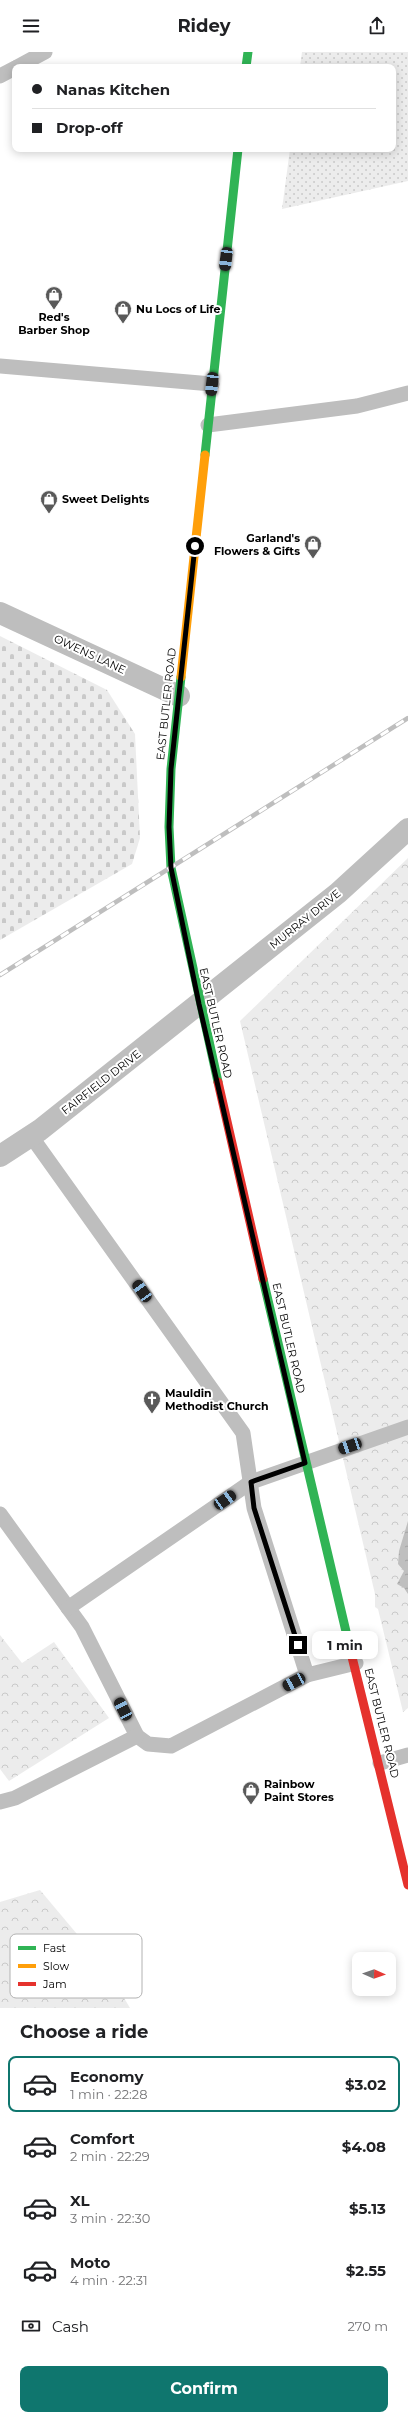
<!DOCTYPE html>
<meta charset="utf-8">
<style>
body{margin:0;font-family:Montserrat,sans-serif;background:#f2f2f2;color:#202124;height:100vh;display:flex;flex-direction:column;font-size:15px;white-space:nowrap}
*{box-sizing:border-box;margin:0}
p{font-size:13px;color:#757577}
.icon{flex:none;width:22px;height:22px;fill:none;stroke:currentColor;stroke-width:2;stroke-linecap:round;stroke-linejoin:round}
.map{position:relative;height:1956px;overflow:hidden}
.panel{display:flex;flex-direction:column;background:#fff;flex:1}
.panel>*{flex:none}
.hud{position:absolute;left:12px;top:12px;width:384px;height:88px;border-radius:8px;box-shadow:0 2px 10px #0003;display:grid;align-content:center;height:88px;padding:0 20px;background:#fff}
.needle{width:26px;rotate:92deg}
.fabs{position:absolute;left:352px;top:1900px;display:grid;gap:8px}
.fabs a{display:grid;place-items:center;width:44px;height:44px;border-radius:8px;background:#fff;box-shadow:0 2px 10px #0003;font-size:20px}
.end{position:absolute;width:18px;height:18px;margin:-9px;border:5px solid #000;background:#fff;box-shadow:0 0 0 2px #fff}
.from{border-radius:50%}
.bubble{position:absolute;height:28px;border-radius:8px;background:#fff;box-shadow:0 2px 10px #0003;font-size:13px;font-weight:700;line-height:28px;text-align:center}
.car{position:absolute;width:12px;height:24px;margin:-12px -6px;border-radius:5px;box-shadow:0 0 3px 1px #0007;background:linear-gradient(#222 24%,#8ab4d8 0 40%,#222 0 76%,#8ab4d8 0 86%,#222 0)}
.hud b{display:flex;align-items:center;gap:14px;height:38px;font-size:15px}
.hud b+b{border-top:1px solid #e0e0e0}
.hud i{width:10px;height:10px;background:#202124}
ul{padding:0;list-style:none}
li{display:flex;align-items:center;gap:12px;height:56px;margin:0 8px 6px;padding:0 12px;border:2px solid transparent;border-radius:8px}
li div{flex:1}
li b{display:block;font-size:15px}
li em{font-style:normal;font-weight:700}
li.current{border-color:#0f766e}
li>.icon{width:36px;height:36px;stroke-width:1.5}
h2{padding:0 20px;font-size:18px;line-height:48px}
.pay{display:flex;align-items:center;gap:10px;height:44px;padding:0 20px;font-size:15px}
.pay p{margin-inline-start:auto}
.button{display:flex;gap:8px;margin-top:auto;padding:8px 20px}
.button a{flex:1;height:46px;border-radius:8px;background:#0f766e;color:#fff;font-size:16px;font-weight:700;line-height:46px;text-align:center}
header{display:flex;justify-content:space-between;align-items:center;height:52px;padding:0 20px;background:#fff;font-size:18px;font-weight:700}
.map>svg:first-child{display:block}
.grass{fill:url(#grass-dots)}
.forest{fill:url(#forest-crowns)}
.cemetery{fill:url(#cemetery-stones)}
.water{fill:url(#water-ripples)}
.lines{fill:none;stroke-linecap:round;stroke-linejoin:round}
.lane{stroke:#bebebe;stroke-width:15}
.street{stroke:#bebebe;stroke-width:22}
.fast{stroke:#30b455;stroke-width:9}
.slow{stroke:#ff9f0a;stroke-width:9}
.jam{stroke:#e5322d;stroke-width:9}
.rail-casing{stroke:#bebebe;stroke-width:4.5}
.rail{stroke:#fff;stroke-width:3;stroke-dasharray:9;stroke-linecap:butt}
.route{stroke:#000;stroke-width:5}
.labels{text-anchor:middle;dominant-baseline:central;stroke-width:4;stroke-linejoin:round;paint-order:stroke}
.poi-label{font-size:11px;font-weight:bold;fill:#000;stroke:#fff;text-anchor:start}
.street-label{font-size:11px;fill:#000;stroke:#fff}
.key{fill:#fff;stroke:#b2b2b2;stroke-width:1}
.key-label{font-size:11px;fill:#000}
</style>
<header><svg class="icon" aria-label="menu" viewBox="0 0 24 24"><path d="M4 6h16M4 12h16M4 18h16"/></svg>Ridey<svg class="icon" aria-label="share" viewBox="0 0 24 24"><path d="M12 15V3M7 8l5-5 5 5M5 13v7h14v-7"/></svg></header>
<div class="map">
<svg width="408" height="1956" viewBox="0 0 408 1956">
<defs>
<pattern id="grass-dots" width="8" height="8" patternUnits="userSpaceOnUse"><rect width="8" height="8" fill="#ececec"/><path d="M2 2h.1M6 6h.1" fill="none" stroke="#c9c9c9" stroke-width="1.8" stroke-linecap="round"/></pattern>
<pattern id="forest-crowns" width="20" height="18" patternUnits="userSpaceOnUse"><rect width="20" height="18" fill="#ececec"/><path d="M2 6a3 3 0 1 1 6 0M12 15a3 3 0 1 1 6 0" fill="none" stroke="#c9c9c9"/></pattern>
<pattern id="cemetery-stones" width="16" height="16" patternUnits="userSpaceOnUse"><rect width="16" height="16" fill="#ececec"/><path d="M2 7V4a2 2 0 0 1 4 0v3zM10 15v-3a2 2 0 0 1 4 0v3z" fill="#c9c9c9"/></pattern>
<pattern id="water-ripples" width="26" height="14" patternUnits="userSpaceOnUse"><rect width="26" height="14" fill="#bfbfbf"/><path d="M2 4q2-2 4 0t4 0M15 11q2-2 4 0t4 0" fill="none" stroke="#a2a2a2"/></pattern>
</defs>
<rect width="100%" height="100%" fill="#fff"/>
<polygon class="grass" points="302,0 408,0 408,129 282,157 290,97 393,97 393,15 300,15"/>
<g class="forest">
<polygon points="408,806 408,1656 403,1660 378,1557 375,1555 375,1542 240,969"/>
<polygon points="0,1583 22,1611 54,1590 109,1666 9,1729 0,1717"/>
<polygon points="40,1838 108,1919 130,1956 0,1956 0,1850"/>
</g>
<polygon class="cemetery" points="0,584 107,638 135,682 140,786 132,812 0,888"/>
<polygon class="water" points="408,1469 408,1542 404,1536 397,1532 404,1519 398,1512 399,1499"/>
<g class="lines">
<g class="lane">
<polyline points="17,15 45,0"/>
<polyline points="0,24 15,16"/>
<polyline points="0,314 212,332"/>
<polyline points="208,373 357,354 408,341"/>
<polyline points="31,1084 243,1381 254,1456 307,1623 356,1611"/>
<polyline points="0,1462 82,1575 137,1684 148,1692 171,1694 307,1623"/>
<polyline points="68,1556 251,1430 408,1375"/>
<polyline points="380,1711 408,1703"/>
<polyline points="0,1750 15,1746 137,1684"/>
</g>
<g class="street">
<polyline points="0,561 179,644"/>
<polyline points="0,1104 40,1078 338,841 408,777"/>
</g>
<g class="fast">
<polyline points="246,15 248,0"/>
<polyline points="205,403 238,97"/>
<polyline points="181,625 171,717 169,775 171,816 218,1030"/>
<polyline points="263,1227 352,1605"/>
</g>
<polyline class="slow" points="181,625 205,403"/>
<g class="jam">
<polyline points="218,1030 263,1227"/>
<polyline points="352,1605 408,1833"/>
</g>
<g class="rail-casing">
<polyline id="rail" points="0,923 408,666"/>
</g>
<use href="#rail" class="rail"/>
</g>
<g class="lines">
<polyline class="route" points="195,494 171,717 169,775 171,816 199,952 305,1411 251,1430 254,1456 298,1593"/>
</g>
<defs>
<g id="shop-pin" transform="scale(0.9)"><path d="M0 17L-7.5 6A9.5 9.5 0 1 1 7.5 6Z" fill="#595959" stroke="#fff"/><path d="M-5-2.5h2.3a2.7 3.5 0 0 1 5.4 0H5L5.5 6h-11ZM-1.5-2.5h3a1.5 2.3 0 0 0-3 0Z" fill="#fff"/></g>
<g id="church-pin" transform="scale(0.9)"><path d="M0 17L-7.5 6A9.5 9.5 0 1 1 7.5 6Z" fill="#595959" stroke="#fff"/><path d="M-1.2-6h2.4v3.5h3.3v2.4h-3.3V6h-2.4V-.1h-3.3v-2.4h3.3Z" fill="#fff"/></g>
</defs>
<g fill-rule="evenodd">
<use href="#shop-pin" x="54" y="243"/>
<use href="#shop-pin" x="123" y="257"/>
<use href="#shop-pin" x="49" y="447"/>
<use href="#shop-pin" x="313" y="492"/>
<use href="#church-pin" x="152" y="1347"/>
<use href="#shop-pin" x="251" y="1738"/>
</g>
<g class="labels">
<g class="poi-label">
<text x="136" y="257">Nu Locs of Life</text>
<text x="54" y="265" text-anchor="middle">Red's<tspan x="54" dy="13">Barber Shop</tspan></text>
<text x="62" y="447">Sweet Delights</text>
<text x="300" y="486" text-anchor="end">Garland's<tspan x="300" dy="13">Flowers &amp; Gifts</tspan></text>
<text x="165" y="1341">Mauldin<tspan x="165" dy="13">Methodist Church</tspan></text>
<text x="264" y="1732">Rainbow<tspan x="264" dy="13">Paint Stores</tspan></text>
</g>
<g class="street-label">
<text transform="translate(90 602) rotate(25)">OWENS LANE</text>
<text transform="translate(166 652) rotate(-84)">EAST BUTLER ROAD</text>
<text transform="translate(305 867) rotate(-39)">MURRAY DRIVE</text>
<text transform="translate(216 971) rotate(77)">EAST BUTLER ROAD</text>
<text transform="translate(101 1030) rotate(-38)">FAIRFIELD DRIVE</text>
<text transform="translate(289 1286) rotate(77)">EAST BUTLER ROAD</text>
<text transform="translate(382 1671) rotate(76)">EAST BUTLER ROAD</text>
</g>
</g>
<rect x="10" y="1882" width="132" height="64" rx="6" class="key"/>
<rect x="18" y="1894" width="18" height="4" fill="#30b455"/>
<rect x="18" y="1912" width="18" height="4" fill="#ff9f0a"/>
<rect x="18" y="1930" width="18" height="4" fill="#e5322d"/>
<g class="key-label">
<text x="43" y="1900">Fast</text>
<text x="43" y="1918">Slow</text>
<text x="43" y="1936">Jam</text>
</g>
</svg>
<div class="fabs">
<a><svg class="needle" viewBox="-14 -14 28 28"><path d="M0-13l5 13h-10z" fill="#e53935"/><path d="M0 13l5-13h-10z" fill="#757577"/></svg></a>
</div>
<i class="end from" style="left:195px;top:494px"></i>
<i class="end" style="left:298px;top:1593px"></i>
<div class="bubble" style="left:312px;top:1579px;width:66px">1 min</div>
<i class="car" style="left:226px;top:207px;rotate:187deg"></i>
<i class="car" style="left:212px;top:332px;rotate:186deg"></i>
<i class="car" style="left:142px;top:1239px;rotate:325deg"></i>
<i class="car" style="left:350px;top:1394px;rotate:251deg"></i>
<i class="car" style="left:225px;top:1448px;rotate:55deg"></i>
<i class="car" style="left:294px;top:1630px;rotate:242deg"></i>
<i class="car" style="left:123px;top:1657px;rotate:333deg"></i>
<div class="hud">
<b><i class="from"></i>Nanas Kitchen</b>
<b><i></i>Drop-off</b>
</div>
</div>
<section class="panel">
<h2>Choose a ride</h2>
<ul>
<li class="current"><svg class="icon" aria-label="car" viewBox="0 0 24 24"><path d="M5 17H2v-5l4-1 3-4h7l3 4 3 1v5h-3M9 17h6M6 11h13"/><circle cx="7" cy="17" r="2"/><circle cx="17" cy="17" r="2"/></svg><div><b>Economy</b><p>1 min · 22:28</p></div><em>$3.02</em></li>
<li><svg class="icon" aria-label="car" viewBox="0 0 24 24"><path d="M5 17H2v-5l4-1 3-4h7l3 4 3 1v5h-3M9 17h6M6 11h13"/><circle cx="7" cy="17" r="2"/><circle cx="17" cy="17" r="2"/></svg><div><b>Comfort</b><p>2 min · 22:29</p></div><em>$4.08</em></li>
<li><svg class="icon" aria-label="car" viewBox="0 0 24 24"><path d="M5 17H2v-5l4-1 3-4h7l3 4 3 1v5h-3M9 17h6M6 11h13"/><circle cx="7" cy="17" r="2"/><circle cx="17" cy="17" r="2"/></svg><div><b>XL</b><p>3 min · 22:30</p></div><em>$5.13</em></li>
<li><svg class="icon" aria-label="car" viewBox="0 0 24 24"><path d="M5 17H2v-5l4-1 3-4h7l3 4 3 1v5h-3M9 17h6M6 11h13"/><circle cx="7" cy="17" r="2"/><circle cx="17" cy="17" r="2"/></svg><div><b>Moto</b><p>4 min · 22:31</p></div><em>$2.55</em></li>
</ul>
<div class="pay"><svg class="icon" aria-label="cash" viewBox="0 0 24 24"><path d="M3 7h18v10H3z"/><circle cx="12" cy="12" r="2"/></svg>Cash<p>270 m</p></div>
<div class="button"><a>Confirm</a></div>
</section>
